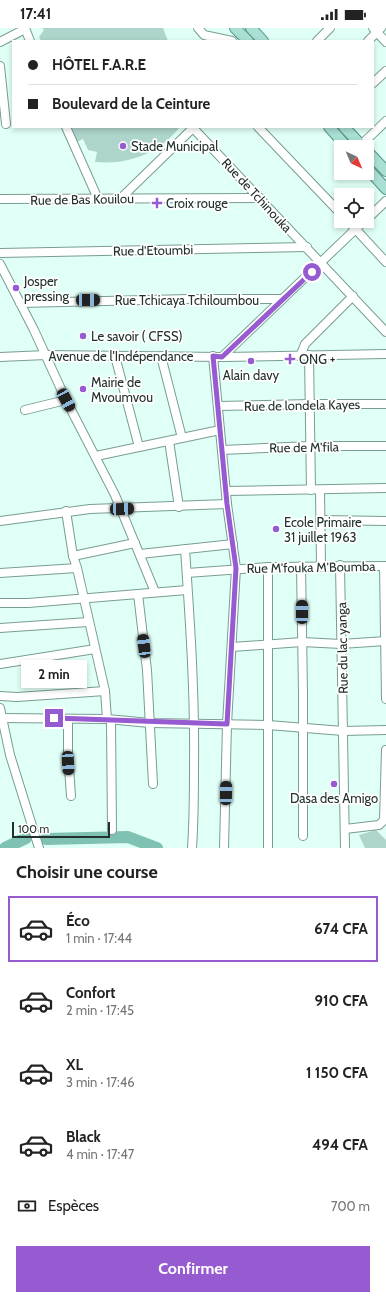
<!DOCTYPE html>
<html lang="fr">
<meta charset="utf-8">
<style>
body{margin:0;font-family:Cabin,sans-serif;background:#f2f2f2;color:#222;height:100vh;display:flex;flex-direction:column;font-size:15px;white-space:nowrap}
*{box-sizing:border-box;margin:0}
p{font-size:13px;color:#767676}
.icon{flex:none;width:22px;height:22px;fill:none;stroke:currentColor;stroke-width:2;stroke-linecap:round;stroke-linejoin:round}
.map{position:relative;height:820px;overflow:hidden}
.side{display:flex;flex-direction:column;background:#fff;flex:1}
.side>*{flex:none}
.top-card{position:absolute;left:12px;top:12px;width:362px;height:88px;border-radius:0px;box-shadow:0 2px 6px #0003;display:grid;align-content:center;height:88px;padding:0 16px;background:#fff}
.needle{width:26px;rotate:136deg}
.controls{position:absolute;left:334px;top:112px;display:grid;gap:8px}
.controls a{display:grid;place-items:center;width:40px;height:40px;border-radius:0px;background:#fff;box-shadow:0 2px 6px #0003;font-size:20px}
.scale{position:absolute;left:12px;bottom:10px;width:98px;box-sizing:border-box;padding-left:4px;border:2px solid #22312e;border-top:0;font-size:11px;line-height:14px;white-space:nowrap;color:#22312e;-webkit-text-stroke:3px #fff;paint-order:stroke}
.end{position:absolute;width:18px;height:18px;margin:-9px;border:5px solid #965ad1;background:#fff;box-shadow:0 0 0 2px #fff}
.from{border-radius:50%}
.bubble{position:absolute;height:28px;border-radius:0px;background:#fff;box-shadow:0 2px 6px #0003;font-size:13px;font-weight:800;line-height:28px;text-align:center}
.car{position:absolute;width:12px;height:24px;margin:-12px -6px;border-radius:5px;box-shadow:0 0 3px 1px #0007;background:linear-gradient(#222 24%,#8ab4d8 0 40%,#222 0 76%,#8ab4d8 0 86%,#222 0)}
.top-card b{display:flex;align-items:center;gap:14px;height:38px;font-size:15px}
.top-card b+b{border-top:1px solid #e0e0e0}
.top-card i{width:10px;height:10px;background:#222}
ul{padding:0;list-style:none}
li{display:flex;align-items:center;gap:12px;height:66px;margin:0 8px 6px;padding:0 8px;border:2px solid transparent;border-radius:0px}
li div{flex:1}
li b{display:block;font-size:15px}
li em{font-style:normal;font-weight:800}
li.current{border-color:#965ad1}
li>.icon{width:36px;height:36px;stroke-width:1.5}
h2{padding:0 16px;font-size:18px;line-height:48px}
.pay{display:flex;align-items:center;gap:10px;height:44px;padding:0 16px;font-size:15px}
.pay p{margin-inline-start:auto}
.primary-button{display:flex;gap:8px;margin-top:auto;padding:8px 16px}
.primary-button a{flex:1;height:46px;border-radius:0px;background:#965ad1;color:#fff;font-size:16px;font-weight:800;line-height:46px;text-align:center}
.status{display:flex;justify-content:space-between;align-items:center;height:28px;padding:0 20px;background:#fff;direction:ltr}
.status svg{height:11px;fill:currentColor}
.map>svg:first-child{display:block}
.green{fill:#aed5cb}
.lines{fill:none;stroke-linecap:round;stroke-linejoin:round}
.river{stroke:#7fc1b2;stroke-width:12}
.minor-casing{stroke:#789d94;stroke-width:10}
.major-casing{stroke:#559587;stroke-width:12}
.minor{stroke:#fff;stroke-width:8}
.major{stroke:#aae0d4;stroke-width:10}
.route{stroke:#965ad1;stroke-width:5}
.poi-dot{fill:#965ad1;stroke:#fff;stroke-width:1.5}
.labels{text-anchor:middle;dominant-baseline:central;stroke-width:3.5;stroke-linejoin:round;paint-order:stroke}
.poi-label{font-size:13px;fill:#22312e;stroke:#fff;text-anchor:start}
.street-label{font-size:13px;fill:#22312e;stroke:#fff}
</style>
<div class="status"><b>17:41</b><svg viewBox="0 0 49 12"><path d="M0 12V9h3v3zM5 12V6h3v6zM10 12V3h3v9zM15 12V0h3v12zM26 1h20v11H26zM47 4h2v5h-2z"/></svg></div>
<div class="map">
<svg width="386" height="820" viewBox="0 0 386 820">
<rect width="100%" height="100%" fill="#e0fff6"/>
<g class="green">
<polygon points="42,0 163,0 168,13 41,13 39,9 44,2"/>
<path d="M 68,99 L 180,99 C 158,126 129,137 95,134 L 97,124 L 88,122 L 83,111 L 75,115 Z"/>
<polygon points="376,802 386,812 386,820 365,820 359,807"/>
</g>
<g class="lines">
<g class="river">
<polyline points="46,811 128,809 157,820"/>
<polyline points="5,820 26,810"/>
</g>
<g class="minor-casing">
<g id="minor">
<polyline points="25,0 30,13"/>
<polyline points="198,0 204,7 232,13"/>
<polyline points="373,0 386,14"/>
<polyline points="317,13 330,0"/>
<polyline points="368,13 381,0"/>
<polyline points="0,14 25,1"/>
<polyline points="0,38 6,96"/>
<polyline points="373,55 386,43"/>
<polyline points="66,99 98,171"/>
<polyline points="258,99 341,186"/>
<polyline points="193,100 386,304"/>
<polyline points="361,117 386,93"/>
<polyline points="121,170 194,99"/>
<polyline points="0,171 260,170"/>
<polyline points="367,191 386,173"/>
<polyline points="348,193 386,234"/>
<polyline points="0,225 307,219"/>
<polyline points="0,236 34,302 66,372 115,467 155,564"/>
<polyline points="20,275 189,271 282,271"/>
<polyline points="301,326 305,316 353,268"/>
<polyline points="309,327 311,462"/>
<polyline points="115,328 139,419"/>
<polyline points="161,328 182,410"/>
<polyline points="213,328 227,476 236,540 227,696 224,820"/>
<polyline points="0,329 46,327 222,329 386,326"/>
<polyline points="222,329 364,193"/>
<polyline points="218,378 310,376 386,376"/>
<polyline points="25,382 66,372"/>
<polyline points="169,413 179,479"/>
<polyline points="222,422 310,418 386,418"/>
<polyline points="96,428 220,402"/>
<polyline points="320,462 321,537"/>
<polyline points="226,463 386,460"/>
<polyline points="66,483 73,528 77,540 105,663 107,691"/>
<polyline points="320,492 386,493"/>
<polyline points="0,493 90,481 227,476"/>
<path d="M 185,521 C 190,593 195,665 194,738 C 194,765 194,792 192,820"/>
<polyline points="140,526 233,516"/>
<polyline points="73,528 135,515"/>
<polyline points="340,537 345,820"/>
<polyline points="301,538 303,666 303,808"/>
<polyline points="384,538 386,671"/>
<polyline points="0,545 77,540"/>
<polyline points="187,545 268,539 386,538"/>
<polyline points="138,566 147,642 153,756"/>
<polyline points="0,575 28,575 187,562"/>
<polyline points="0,600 88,594"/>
<polyline points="232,619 302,614 341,616 386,613"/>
<polyline points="0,636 95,621"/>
<polyline points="0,668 17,669 105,663"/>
<polyline points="0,680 10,727 39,820"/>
<polyline points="0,690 107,691 150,695 268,697 343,703 386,702"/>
<polyline points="68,691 68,724 71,768"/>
<polyline points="111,692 112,802"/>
<polyline points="345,801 379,797 384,792 386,722"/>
<polyline points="268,820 268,539"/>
</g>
</g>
<g class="major-casing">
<g id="major">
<polyline points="235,0 248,13"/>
<polyline points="251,0 263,13"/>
<polyline points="329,99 347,119"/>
<polyline points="344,99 363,119"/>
<polyline points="367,123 386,143"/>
<polyline points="367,140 386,161"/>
</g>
</g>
<use href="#minor" class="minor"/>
<use href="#major" class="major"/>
</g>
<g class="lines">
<polyline class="route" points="54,690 227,696 236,540 227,476 213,328 222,329 312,244"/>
</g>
<g class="poi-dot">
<circle cx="123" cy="118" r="4"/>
<path d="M155 169h4v4h4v4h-4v4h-4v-4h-4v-4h4z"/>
<circle cx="16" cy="260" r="4"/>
<circle cx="83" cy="308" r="4"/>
<path d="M288 325h4v4h4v4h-4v4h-4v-4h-4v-4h4z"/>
<circle cx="251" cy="333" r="4"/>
<circle cx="83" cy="361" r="4"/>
<circle cx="276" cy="501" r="4"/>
<circle cx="334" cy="756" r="4"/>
</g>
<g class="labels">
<g class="poi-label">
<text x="131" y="118">Stade Municipal</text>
<text x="166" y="175">Croix rouge</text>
<text x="24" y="253">Josper<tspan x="24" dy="15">pressing</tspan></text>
<text x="91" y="308">Le savoir ( CFSS)</text>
<text x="299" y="331">ONG +</text>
<text x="251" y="347" text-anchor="middle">Alain davy</text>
<text x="91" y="354">Mairie de<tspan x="91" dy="15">Mvoumvou</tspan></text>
<text x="284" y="494">Ecole Primaire<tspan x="284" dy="15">31 juillet 1963</tspan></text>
<text x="334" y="770" text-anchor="middle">Dasa des Amigo</text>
</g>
<g class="street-label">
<text transform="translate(257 167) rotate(47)">Rue de Tchinouka</text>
<text transform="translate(82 171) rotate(-1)">Rue de Bas Kouilou</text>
<text transform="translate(153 222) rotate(-1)">Rue d'Etoumbi</text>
<text x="187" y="272">Rue Tchicaya Tchiloumbou</text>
<text x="121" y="328">Avenue de l'Indépendance</text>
<text transform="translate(302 377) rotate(-1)">Rue de londela Kayes</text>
<text transform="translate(304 419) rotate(-1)">Rue de M'fila</text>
<text transform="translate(311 539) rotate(-1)">Rue M'fouka M'Boumba</text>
<text transform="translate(342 620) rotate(-91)">Rue du lac yanga</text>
</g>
</g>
</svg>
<div class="controls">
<a><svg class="needle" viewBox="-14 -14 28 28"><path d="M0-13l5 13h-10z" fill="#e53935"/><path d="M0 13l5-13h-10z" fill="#767676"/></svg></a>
<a><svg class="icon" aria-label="locate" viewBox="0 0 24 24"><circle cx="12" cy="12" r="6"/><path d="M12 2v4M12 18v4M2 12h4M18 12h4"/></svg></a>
</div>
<div class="scale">100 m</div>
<i class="end from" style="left:312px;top:244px"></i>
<i class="end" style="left:54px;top:690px"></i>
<div class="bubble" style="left:21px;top:632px;width:66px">2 min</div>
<i class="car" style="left:88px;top:272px;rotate:89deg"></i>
<i class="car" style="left:66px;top:372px;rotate:152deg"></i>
<i class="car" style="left:122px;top:481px;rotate:88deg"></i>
<i class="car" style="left:302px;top:584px;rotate:0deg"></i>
<i class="car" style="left:144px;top:618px;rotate:353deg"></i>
<i class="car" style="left:68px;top:735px;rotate:177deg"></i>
<i class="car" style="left:226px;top:765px;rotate:1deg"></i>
<div class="top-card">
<b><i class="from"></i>HÔTEL F.A.R.E</b>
<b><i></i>Boulevard de la Ceinture</b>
</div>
</div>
<section class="side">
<h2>Choisir une course</h2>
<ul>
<li class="current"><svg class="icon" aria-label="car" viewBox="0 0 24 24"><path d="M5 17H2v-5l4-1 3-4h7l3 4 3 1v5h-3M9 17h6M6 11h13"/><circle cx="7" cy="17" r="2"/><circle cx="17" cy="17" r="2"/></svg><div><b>Éco</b><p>1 min · 17:44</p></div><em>674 CFA</em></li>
<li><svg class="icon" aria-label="car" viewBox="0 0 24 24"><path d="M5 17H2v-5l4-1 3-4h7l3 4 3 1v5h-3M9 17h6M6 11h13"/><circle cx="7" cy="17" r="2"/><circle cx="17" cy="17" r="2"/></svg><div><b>Confort</b><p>2 min · 17:45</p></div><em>910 CFA</em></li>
<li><svg class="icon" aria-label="car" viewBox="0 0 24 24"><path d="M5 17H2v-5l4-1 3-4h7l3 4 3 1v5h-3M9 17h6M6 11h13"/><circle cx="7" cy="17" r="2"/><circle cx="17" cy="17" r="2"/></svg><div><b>XL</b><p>3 min · 17:46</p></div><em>1 150 CFA</em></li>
<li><svg class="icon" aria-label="car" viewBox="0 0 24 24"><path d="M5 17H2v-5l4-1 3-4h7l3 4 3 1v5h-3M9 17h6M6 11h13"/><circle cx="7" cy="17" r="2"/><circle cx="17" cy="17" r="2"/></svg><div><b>Black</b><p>4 min · 17:47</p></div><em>494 CFA</em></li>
</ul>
<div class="pay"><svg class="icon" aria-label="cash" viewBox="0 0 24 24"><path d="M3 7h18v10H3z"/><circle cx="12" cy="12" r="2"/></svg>Espèces<p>700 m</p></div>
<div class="primary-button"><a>Confirmer</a></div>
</section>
